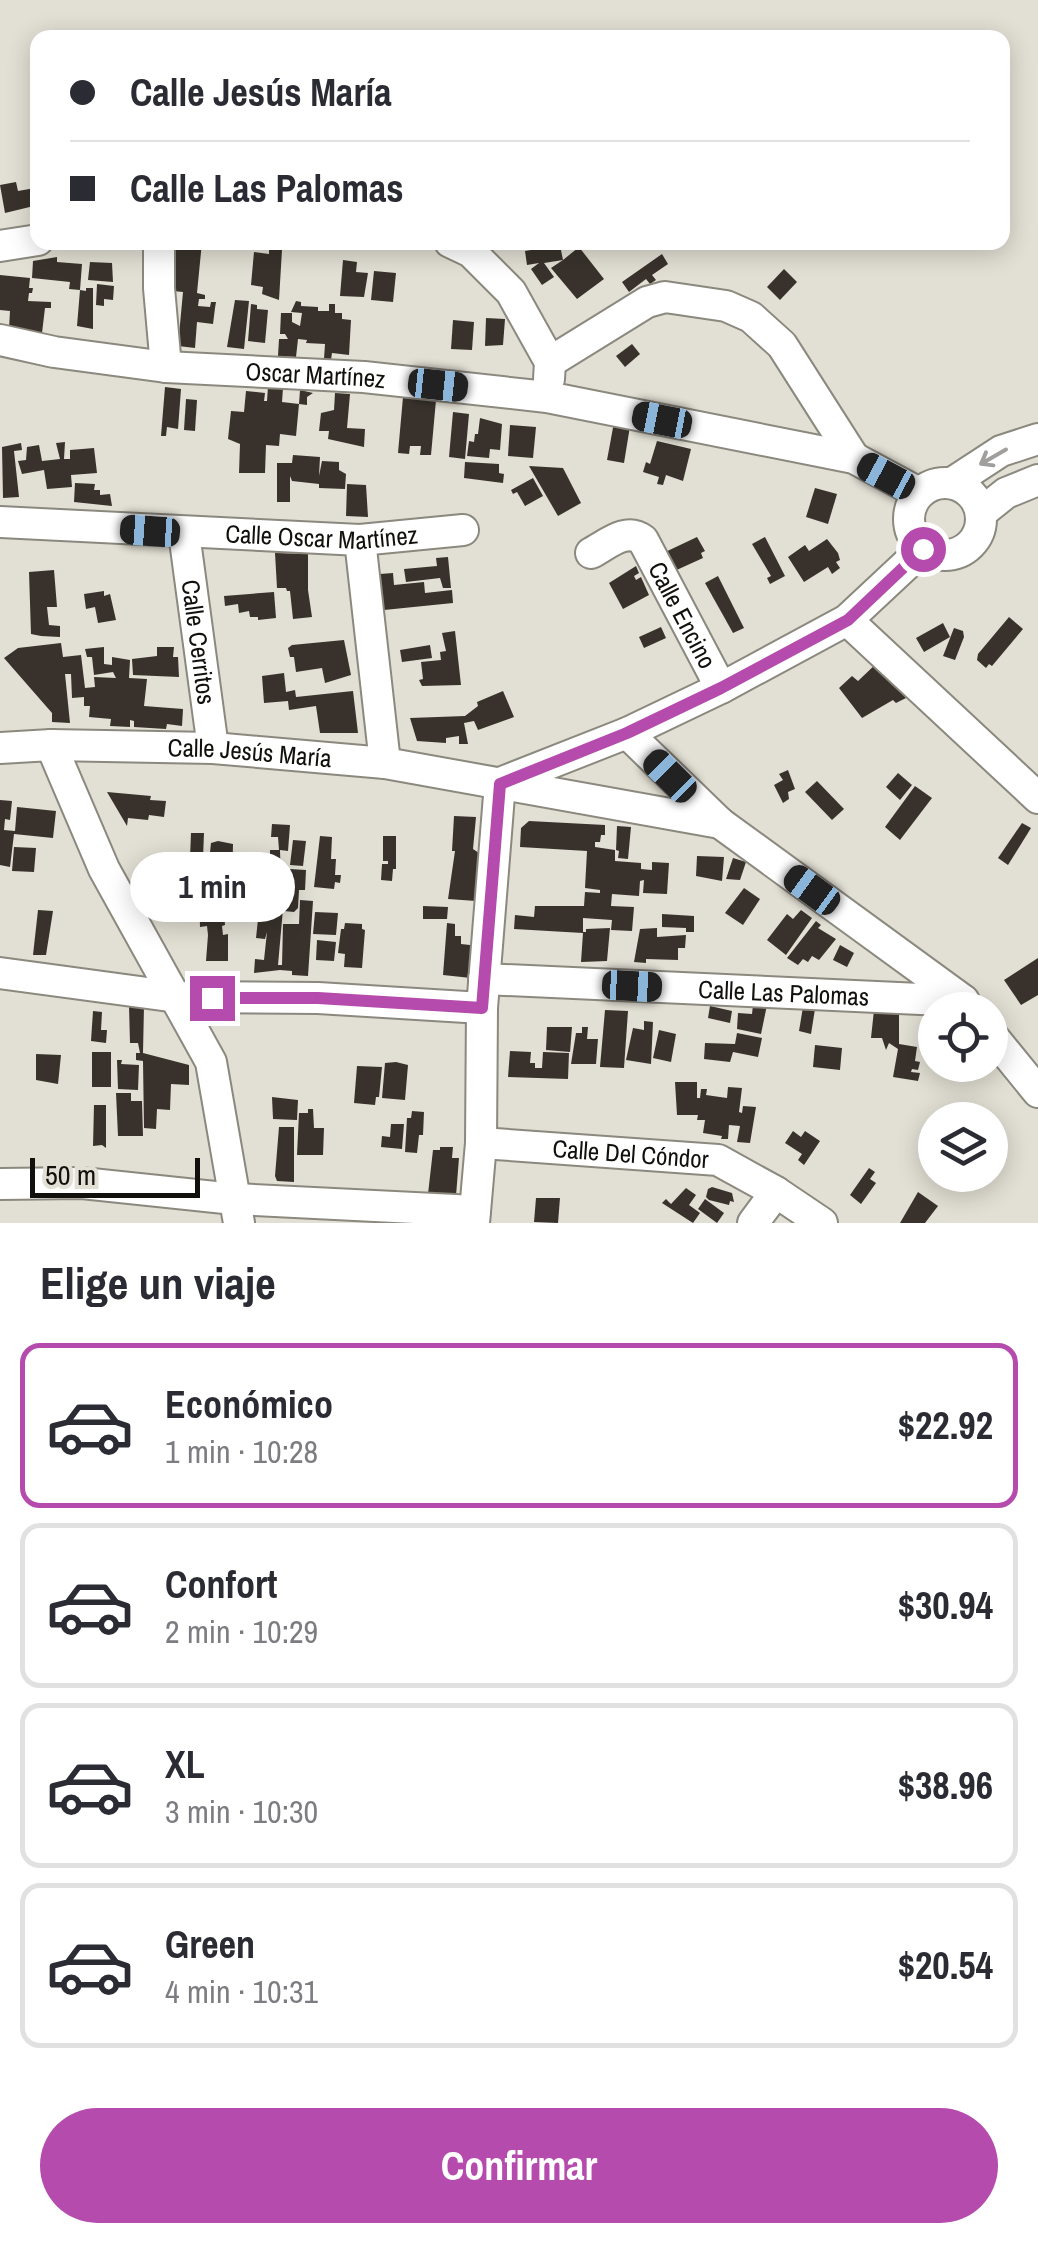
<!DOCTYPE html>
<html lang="es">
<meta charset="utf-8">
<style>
body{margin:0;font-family:"Archivo Narrow",sans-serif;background:#f2f2f3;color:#2b2b33;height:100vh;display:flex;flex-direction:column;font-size:38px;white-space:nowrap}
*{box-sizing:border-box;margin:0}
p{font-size:32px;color:#7c7c81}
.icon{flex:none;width:55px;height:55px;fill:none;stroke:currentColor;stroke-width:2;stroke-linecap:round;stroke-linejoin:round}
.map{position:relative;height:1223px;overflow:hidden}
.panel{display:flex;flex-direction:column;background:#fff;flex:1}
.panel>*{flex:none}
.top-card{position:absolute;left:30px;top:30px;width:980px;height:220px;border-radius:20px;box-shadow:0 5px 25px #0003;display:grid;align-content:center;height:220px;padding:0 40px;background:#fff}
.tools{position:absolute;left:918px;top:992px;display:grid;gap:20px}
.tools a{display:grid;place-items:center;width:90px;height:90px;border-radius:50%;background:#fff;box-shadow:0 5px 25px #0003;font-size:50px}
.scale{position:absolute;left:30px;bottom:25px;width:170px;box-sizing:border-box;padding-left:10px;border:5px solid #11100c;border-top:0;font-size:28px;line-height:35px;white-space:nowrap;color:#11100c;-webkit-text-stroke:8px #e2dfd4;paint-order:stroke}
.end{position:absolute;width:45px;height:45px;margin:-22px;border:12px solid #b44bad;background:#fff;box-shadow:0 0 0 5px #fff}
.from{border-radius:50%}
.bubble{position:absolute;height:70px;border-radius:35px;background:#fff;box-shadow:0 5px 25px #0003;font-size:32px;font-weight:800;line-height:70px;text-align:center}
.car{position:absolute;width:30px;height:60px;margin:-30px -15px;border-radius:12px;box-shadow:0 0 8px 2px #0007;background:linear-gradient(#222 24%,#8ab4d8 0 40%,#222 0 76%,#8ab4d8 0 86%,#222 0)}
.top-card b{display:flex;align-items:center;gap:35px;height:95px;font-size:38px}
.top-card b+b{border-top:2px solid #e1e1e2}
.top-card i{width:25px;height:25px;background:#2b2b33}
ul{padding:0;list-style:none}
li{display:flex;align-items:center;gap:30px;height:165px;margin:0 20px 15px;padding:0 20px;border:5px solid #e1e1e2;border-radius:20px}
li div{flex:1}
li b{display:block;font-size:38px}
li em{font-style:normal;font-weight:800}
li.selected{border-color:#b44bad}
li>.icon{width:90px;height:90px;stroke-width:1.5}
h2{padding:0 40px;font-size:45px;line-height:120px}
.button{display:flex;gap:20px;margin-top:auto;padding:20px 40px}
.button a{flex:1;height:115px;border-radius:60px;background:#b44bad;color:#fff;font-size:40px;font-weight:800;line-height:115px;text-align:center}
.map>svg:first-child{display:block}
.building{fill:#39322c}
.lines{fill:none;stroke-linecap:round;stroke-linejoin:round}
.minor-casing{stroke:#8b887e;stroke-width:34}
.minor{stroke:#fff;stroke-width:30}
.oneway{stroke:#a09f9e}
.route{stroke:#b44bad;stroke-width:12}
.labels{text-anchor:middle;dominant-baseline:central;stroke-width:10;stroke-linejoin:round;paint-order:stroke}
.street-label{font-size:25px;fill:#11100c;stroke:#e2dfd4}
</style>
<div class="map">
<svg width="1038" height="1223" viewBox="0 0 1038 1223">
<rect width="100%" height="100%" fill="#e2dfd4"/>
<g class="building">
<polygon points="38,178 38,205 5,213 0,185 16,182 18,191 35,188 34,179"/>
<polygon points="168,242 202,242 197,293 205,295 205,299 199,299 198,306 210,307 211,302 216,302 215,308 213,324 197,322 195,348 178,346 183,292 163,290"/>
<polygon points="560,245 563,260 579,247 604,279 577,299 551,268 563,260 544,263 554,277 542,285 531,269 539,263 527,265 525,251"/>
<polygon points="269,248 282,250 279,300 262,294 263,287 251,285 254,252 269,254"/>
<polygon points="662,254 668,264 652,275 656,280 650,284 646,279 629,292 622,282"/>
<polygon points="57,257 57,262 82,264 80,290 69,289 70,282 32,278 33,261"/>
<polygon points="343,260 357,262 356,272 368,273 364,297 340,296"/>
<polygon points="90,262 112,263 113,282 88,280"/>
<polygon points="784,269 797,282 780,300 767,287"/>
<polygon points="374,271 396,273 393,302 371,300"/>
<polygon points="0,275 30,278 29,288 33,288 32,293 29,293 28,301 51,302 51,308 45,308 42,333 9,329 10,311 0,310"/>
<polygon points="97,284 114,286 113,300 104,299 104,306 96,305"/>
<polygon points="86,288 93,288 93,329 77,326 80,290 86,291"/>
<polygon points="235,300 249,301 244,349 227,347"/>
<polygon points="296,301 301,302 301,306 318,307 318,311 329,311 329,304 335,304 335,313 342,313 342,319 351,320 349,355 332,353 331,360 324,359 325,344 306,343 307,340 298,339 296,357 278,356 279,339 288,339 285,334 280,334 281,313 292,313 292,322 300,326 302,313 291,312"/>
<polygon points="251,304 257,305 257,309 268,310 265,343 248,341"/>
<polygon points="486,318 505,319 503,345 485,346"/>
<polygon points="453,320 474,322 472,350 451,349"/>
<polygon points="632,344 640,354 625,367 616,356"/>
<polygon points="165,387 181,389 178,429 167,427 166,436 161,436"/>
<polygon points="268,387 283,388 282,402 299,404 300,390 313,393 307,397 307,405 299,404 296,436 280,434 279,446 266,445 265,473 239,473 240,444 228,439 231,411 244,412 246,391 265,393 264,401 267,401"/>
<polygon points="335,393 350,394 347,428 365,429 364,447 328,439 329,431 319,431 321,413 334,410"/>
<polygon points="403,397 436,400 431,455 420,455 421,446 410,446 409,454 398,453"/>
<polygon points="186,399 197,400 195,431 184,430"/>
<polygon points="453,412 469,414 465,459 449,457"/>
<polygon points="615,417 631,420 624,463 607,460"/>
<polygon points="480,418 502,424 500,450 490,449 489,458 467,456 469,441 474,442 475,434 478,434"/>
<polygon points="510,425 536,427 533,458 508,456"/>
<polygon points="657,441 691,449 683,481 666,475 663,485 657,484 659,477 643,472 646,462 650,464"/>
<polygon points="65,442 64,459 70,459 70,450 94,448 97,473 71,475 72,487 47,489 44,470 22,474 18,461 26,460 27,447 39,445 42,461 60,459 56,443"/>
<polygon points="21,443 22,450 14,451 19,497 3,498 2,447"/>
<polygon points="293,455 320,457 319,476 322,461 339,462 339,470 346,474 345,489 319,488 319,484 292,481 290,476 290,502 277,502 277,463 292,463"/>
<polygon points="465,462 499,464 499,473 504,474 503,483 464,478"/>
<polygon points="529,466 563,468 581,503 558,516"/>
<polygon points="533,478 543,496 525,506 517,492 513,494 511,490"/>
<polygon points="75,483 95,484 94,490 100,490 100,495 110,494 112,506 74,502"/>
<polygon points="347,484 366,485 368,517 346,516"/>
<polygon points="815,488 837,494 828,524 806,517"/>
<polygon points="697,537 705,551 701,553 703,558 670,573 659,555"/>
<polygon points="765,537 785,576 770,584 767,578 771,576 752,544"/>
<polygon points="827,539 838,553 840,560 836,562 840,568 832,574 828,567 804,582 788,557 805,545 809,551"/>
<polygon points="275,553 308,554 308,590 312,617 293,619 290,591 287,591 286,588 277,588"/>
<polygon points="448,557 451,588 443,588 440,578 406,582 404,569 437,566 436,558"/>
<polygon points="636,566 639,573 634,576 636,580 641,577 649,595 623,609 609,583"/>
<polygon points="54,570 57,607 47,607 49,625 60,626 60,637 41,636 31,634 29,572"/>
<polygon points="393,573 394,585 424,582 425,593 452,590 453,603 384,610 380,574"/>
<polygon points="718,576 744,628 733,633 705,583"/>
<polygon points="104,591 104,596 110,594 116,620 98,623 95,607 86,609 84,594"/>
<polygon points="274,592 276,618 258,620 258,617 250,617 249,611 239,613 238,604 225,606 224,596"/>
<polygon points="1009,617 1023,629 992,666 989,664 986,668 977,660 978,654"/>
<polygon points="943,623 950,637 924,652 916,638"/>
<polygon points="661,627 666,638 644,648 639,637"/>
<polygon points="954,628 963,631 964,637 955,660 943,656"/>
<polygon points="455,631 461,685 422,686 419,680 423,679 421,662 441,660 440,652 446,651 442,633"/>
<polygon points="344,640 351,675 325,683 322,668 296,672 294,657 290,657 288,648 292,645"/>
<polygon points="61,643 63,657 81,655 85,688 95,687 94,677 116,678 113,672 94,675 92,657 87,657 85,649 104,647 104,664 112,665 112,657 130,660 129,678 147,679 144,706 183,709 182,726 167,724 166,729 134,727 134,721 130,720 130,727 110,726 111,719 89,717 90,706 84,706 84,697 72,698 71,674 65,674 70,723 52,722 52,713 4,658 18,648"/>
<polygon points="430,645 432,658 402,662 400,650"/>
<polygon points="157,647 174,647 173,657 178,657 179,677 133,675 132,659 157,656"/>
<polygon points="878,662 912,695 896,703 893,700 862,718 839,688 852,676 858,681"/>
<polygon points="284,673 286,692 295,690 296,697 353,691 358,733 320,733 316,706 289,710 288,701 264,703 262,676"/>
<polygon points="503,691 514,717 478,730 474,721 464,723 468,744 459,744 459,736 446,738 446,743 417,741 410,718 465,716 478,706 477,702"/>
<polygon points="788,770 795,789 788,792 789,799 783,803 774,785 783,780 779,774"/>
<polygon points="898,773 912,785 900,800 886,787"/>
<polygon points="817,781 844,809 832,820 805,792"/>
<polygon points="915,786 932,798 900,840 885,827"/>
<polygon points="107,792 151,796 150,800 166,801 164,817 149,815 148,820 128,818 127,826"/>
<polygon points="0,800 12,801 10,820 5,819 4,830 15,831 17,807 56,811 53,838 14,834 10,867 0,865"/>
<polygon points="454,816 476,817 473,849 479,853 476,901 448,899 455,851 452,851"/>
<polygon points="529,821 605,825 605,835 601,835 600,842 595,842 595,847 615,850 615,861 641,863 641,869 652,870 652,862 669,863 667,894 643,893 644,880 640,881 639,896 612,894 611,906 634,907 632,931 611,930 612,920 583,918 583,932 586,932 586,929 610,928 607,961 581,962 583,933 514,929 515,915 534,917 535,906 584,906 585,892 600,893 600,890 585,888 587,851 520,847 521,828"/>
<polygon points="1022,823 1031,828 1008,865 998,858"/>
<polygon points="272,824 290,825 288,851 280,850 281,884 260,882 262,858 270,858 270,850 279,850 278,837 271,837"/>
<polygon points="617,826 631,827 628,859 618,858 619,851 616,850"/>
<polygon points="191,833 204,833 203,858 190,858"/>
<polygon points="320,836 332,837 331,859 336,859 335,875 341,875 340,883 335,882 334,889 314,887"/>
<polygon points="383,836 396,836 396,869 393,869 392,881 381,880 382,864 388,864 388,861 383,861"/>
<polygon points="293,840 306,841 303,866 290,865"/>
<polygon points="218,841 233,844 232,883 207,881 211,843"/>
<polygon points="14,847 36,848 34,872 12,871"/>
<polygon points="697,856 724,857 722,881 696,876"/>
<polygon points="733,858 746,862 740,880 726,879"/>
<polygon points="190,862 206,862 205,882 190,880"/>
<polygon points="290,869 306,870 305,890 299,890 298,908 294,912 284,911"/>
<polygon points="205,886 222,886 225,925 222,926 223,935 228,934 228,961 206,961 208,935 207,926 200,927 199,893 205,892"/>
<polygon points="744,888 760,899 743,925 725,913"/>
<polygon points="300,900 313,901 308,976 292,975 292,971 280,970 254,973 255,959 264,960 267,932 265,939 256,938 258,919 270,920 271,907 283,909 278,965 282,965 283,924 299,924"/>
<polygon points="423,906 448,907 447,919 423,919"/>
<polygon points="38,910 53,911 46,955 33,955"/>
<polygon points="801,910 812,918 786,955 767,940 787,914 793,919"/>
<polygon points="315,912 338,913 336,935 313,934"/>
<polygon points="662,914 694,916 694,932 686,932 686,928 662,927"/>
<polygon points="816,921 821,925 818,928 836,939 819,960 812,956 808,962 803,959 798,965 787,958"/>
<polygon points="345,923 362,924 362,929 365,930 362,968 344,967 345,954 338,953 341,929 344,929"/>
<polygon points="447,923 455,924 455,936 461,936 461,944 470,945 471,978 443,975"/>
<polygon points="657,928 657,937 686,935 685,948 678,948 678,960 646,959 646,963 634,962 640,929"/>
<polygon points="317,940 336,942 334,961 316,960"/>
<polygon points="840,945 854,953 847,967 833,960"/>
<polygon points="1038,958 1038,995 1021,1005 1004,980"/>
<polygon points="753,1005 767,1005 761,1034 737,1029 738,1013 752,1014"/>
<polygon points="129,1006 144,1006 143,1053 189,1065 189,1085 171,1084 170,1110 157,1109 156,1129 144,1128 143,1061 136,1060 136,1053 140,1053 138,1043 130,1043"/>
<polygon points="710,1006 732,1011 730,1023 708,1018"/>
<polygon points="803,1007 815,1009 811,1034 799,1031"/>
<polygon points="605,1010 628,1011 624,1068 600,1067"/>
<polygon points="874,1010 899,1012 899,1044 917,1047 915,1061 920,1062 918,1070 912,1069 911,1072 920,1073 918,1081 893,1077 898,1049 889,1043 886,1050 882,1038 871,1038"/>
<polygon points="93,1011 102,1012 101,1030 107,1030 106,1043 91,1041"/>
<polygon points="644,1021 653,1022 651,1064 626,1060 633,1028 644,1030"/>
<polygon points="547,1027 572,1027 570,1052 546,1050"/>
<polygon points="582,1027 588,1027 587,1039 598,1039 596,1064 571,1064 576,1033 582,1033"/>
<polygon points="659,1030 676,1034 671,1062 653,1058"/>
<polygon points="737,1033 762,1038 758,1057 733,1052 730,1062 704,1059 705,1043 735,1044"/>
<polygon points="815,1045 842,1048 840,1070 813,1067"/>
<polygon points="510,1051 531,1052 530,1063 535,1063 535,1068 542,1068 543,1052 569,1053 568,1079 508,1077"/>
<rect x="92" y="1052" width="19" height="35"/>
<polygon points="36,1054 61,1055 58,1084 36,1080"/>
<polygon points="117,1060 122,1060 121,1064 139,1065 138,1090 118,1089"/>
<polygon points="396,1062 408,1065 405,1100 382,1098 385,1063"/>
<polygon points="357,1066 382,1067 379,1097 376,1097 375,1105 354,1103"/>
<polygon points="675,1082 697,1082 697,1098 700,1098 701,1089 707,1089 706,1095 727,1098 728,1087 742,1088 739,1112 742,1113 743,1106 756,1107 750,1143 737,1142 740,1126 729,1125 728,1139 721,1139 722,1136 703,1133 705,1120 697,1120 698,1115 677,1115"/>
<polygon points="116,1093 131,1093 131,1101 142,1101 143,1136 118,1136"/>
<polygon points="272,1097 298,1100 297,1120 273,1119"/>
<polygon points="94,1105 106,1105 106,1148 102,1145 93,1146"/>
<polygon points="308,1109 313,1109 314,1128 324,1128 323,1155 297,1155 299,1113 308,1113"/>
<polygon points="412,1111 424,1112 423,1135 419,1135 417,1153 405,1152 407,1118 411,1118"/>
<polygon points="391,1124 404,1124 402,1149 381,1147 382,1136 390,1137"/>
<polygon points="279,1127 294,1127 294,1182 277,1181 275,1176"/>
<polygon points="793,1131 801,1137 805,1131 820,1141 804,1165 798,1160 802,1154 785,1143"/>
<polygon points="440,1147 453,1147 452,1158 459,1158 456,1196 428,1194 433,1150 440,1150"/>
<polygon points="869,1168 875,1172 870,1179 876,1183 861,1204 850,1195"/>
<polygon points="712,1187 732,1193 734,1202 730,1201 729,1205 709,1200 706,1197 708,1189"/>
<polygon points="686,1188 696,1195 689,1205 700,1213 693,1223 662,1203 666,1199 671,1204"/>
<polygon points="918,1192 938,1206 925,1223 900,1223"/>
<polygon points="536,1198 560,1198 558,1223 534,1222"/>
<polygon points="705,1199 724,1213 717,1223 698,1209"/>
</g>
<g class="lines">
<g class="minor-casing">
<g id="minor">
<polyline points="159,242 159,288 166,367"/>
<polyline points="450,242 471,252 511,292 550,362 549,379"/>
<polyline points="0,246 38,240"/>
<path id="s1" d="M 0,340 L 54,352 L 166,367 L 364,377 L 547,397 L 854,458 L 919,493"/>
<polyline points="550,362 647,302 665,297 726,306 751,317 782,345 854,458"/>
<polyline points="952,483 1001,451 1038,439"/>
<circle cx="945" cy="519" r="36"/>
<polyline points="981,513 1006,493 1038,480"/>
<path id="s2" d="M 0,522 L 360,540 L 463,530"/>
<path id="s3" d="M 184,533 L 213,748"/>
<polyline points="360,540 385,763"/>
<path id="s4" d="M 591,553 C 608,544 626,527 643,540 L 721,688"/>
<polyline points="847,620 1038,798"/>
<polyline points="627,733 720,823 963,1000"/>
<polyline points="51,745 104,869 211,1062 239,1223"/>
<path id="s5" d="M 0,748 L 51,745 L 213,748 L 385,763 L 720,823"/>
<polyline points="0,973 177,997 318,998 482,1008"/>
<path id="s6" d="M 484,979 L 964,1001"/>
<polyline points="990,1033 1038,1092"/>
<path id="s7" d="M 481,1143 L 718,1160 L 776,1192 L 822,1223"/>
<polyline points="0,1184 82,1183 234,1199 475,1211"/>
<polyline points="474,1223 481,1143 482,1008 500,783 627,733 721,688 847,620 923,549"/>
<polyline points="753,1223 776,1192"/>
</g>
</g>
<use href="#minor" class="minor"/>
</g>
<defs><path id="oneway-shaft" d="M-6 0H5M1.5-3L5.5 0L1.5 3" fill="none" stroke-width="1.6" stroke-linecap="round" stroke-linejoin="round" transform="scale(2.5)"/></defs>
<use class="oneway" href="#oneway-shaft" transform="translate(993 457) rotate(150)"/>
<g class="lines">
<polyline class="route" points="212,998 318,998 482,1008 500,784 627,733 721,688 848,620 923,549"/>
</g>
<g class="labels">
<g class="street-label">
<text stroke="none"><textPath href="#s1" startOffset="318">Oscar Martínez</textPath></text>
<text stroke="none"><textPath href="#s2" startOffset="322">Calle Oscar Martínez</textPath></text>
<text stroke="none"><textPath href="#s4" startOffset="142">Calle Encino</textPath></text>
<text stroke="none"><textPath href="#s3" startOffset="110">Calle Cerritos</textPath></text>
<text stroke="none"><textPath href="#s5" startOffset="250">Calle Jesús María</textPath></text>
<text stroke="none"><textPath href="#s6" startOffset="300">Calle Las Palomas</textPath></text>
<text stroke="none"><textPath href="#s7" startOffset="150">Calle Del Cóndor</textPath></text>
</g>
</g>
</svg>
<div class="tools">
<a><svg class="icon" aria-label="locate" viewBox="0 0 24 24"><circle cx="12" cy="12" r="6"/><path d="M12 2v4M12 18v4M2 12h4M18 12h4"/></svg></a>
<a><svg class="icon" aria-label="layers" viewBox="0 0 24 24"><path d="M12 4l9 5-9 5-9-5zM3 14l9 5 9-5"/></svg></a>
</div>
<div class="scale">50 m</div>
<i class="end from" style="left:923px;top:549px"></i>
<i class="end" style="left:212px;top:998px"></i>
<div class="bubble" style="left:130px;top:852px;width:165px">1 min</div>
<i class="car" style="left:438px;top:385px;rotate:96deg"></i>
<i class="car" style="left:662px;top:420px;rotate:281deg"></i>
<i class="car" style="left:886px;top:476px;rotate:298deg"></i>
<i class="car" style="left:150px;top:531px;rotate:274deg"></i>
<i class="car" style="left:670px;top:776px;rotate:315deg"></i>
<i class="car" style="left:812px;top:890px;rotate:306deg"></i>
<i class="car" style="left:632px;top:986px;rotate:93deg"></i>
<div class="top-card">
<b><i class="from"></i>Calle Jesús María</b>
<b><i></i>Calle Las Palomas</b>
</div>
</div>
<section class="panel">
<h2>Elige un viaje</h2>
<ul>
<li class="selected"><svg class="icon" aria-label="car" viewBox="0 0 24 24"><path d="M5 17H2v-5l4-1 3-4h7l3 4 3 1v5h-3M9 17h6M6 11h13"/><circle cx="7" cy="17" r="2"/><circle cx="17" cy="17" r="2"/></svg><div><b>Económico</b><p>1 min · 10:28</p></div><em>$22.92</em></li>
<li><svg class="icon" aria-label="car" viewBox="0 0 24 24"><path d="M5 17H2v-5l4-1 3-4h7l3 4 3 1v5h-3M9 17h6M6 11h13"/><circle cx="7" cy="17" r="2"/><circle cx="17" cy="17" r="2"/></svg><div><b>Confort</b><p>2 min · 10:29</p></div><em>$30.94</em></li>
<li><svg class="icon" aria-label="car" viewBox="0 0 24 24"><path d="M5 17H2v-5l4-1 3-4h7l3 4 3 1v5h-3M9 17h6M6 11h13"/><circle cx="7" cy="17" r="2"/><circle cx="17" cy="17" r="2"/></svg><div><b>XL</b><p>3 min · 10:30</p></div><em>$38.96</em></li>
<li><svg class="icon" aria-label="car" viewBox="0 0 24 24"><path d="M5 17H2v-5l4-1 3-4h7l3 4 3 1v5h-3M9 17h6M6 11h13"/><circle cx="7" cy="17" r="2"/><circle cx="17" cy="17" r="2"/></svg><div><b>Green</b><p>4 min · 10:31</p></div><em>$20.54</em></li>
</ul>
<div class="button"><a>Confirmar</a></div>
</section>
